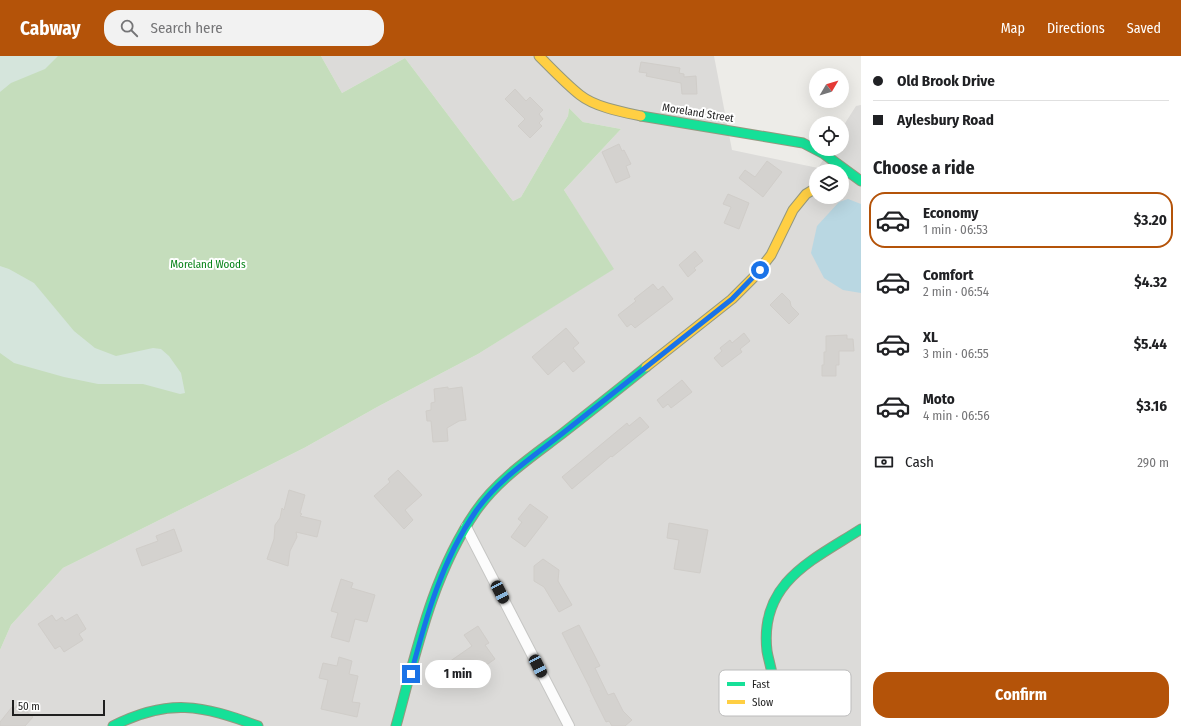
<!DOCTYPE html>
<meta charset="utf-8">
<style>
body{margin:0;font-family:"Fira Sans Condensed",sans-serif;background:#f2f2f2;color:#202124;height:100vh;display:flex;flex-direction:column;font-size:15px;white-space:nowrap}
*{box-sizing:border-box;margin:0}
p{font-size:13px;color:#757577}
.icon{flex:none;width:22px;height:22px;fill:none;stroke:currentColor;stroke-width:2;stroke-linecap:round;stroke-linejoin:round}
.map{position:relative;flex:1;overflow:hidden}
.panel{display:flex;flex-direction:column;background:#fff;width:320px}
.panel>*{flex:none}
.guide{display:grid;align-content:center;height:88px;padding:0 12px;background:#fff}
.needle{width:26px;rotate:52deg}
.controls{position:absolute;left:809px;top:12px;display:grid;gap:8px}
.controls a{display:grid;place-items:center;width:40px;height:40px;border-radius:50%;background:#fff;box-shadow:0 4px 16px #0002;font-size:20px}
.scale{position:absolute;left:12px;bottom:10px;width:93px;box-sizing:border-box;padding-left:4px;border:2px solid #1f1f1f;border-top:0;font-size:11px;line-height:14px;white-space:nowrap;color:#1f1f1f;-webkit-text-stroke:3px #fff;paint-order:stroke}
.end{position:absolute;width:18px;height:18px;margin:-9px;border:5px solid #1a73e8;background:#fff;box-shadow:0 0 0 2px #fff}
.from{border-radius:50%}
.bubble{position:absolute;height:28px;border-radius:14px;background:#fff;box-shadow:0 4px 16px #0002;font-size:13px;font-weight:700;line-height:28px;text-align:center}
.car{position:absolute;width:12px;height:24px;margin:-12px -6px;border-radius:5px;box-shadow:0 0 3px 1px #0007;background:linear-gradient(#222 24%,#8ab4d8 0 40%,#222 0 76%,#8ab4d8 0 86%,#222 0)}
.guide b{display:flex;align-items:center;gap:14px;height:38px;font-size:15px}
.guide b+b{border-top:1px solid #e0e0e0}
.guide i{width:10px;height:10px;background:#202124}
ul{padding:0;list-style:none}
li{display:flex;align-items:center;gap:12px;height:56px;margin:0 8px 6px;padding:0 4px;border:2px solid transparent;border-radius:16px}
li div{flex:1}
li b{display:block;font-size:15px}
li em{font-style:normal;font-weight:700}
li.active{border-color:#b45309}
li>.icon{width:36px;height:36px;stroke-width:1.5}
h2{padding:0 12px;font-size:18px;line-height:48px}
.pay{display:flex;align-items:center;gap:10px;height:44px;padding:0 12px;font-size:15px}
.pay p{margin-inline-start:auto}
.button{display:flex;gap:8px;margin-top:auto;padding:8px 12px}
.button a{flex:1;height:46px;border-radius:16px;background:#b45309;color:#fff;font-size:16px;font-weight:700;line-height:46px;text-align:center}
header{display:flex;align-items:center;gap:24px;box-sizing:border-box;height:56px;padding:0 20px;background:#b45309;color:#fff}
header strong{font-size:19px}
nav{display:flex;gap:22px;margin-inline-start:auto;font-size:14px}
.search{width:280px;height:36px;background:#f2f2f2;display:flex;align-items:center;gap:10px;box-sizing:border-box;padding:0 14px;border-radius:16px;color:#757577;font-size:15px}
main{display:flex;flex:1;min-height:0}
.map>svg:first-child{display:block}
.residential{fill:#dcdbd9;fill-rule:evenodd}
.forest{fill:#c5ddbc}
.wetland{fill:#d5e5dc}
.water{fill:#b9d7e2}
.building{fill:#d4d2cf;stroke:#d0cdc9}
.lines{fill:none;stroke-linecap:round;stroke-linejoin:round}
.street-casing{stroke:#c6c6c4;stroke-width:12}
.fast-casing{stroke:#94987e;stroke-width:11}
.slow-casing{stroke:#94987e;stroke-width:11}
.street{stroke:#fcfcfc;stroke-width:10}
.fast{stroke:#16e098;stroke-width:9}
.slow{stroke:#ffcf43;stroke-width:9}
.route{stroke:#1a73e8;stroke-width:5}
.labels{text-anchor:middle;dominant-baseline:central;stroke-width:4;stroke-linejoin:round;paint-order:stroke}
.street-label{font-size:11px;fill:#1f1f1f;stroke:#fff}
.park-label{font-size:11px;fill:#078318;stroke:#fff}
.key{fill:#fff;stroke:#bcbcbc;stroke-width:1}
.key-label{font-size:11px;fill:#1f1f1f}
</style>
<header>
<strong>Cabway</strong>
<div class="search"><svg class="icon" aria-label="search" viewBox="0 0 24 24"><circle cx="10" cy="10" r="6"/><path d="M15 15l6 6"/></svg>Search here</div>
<nav><a>Map</a><a>Directions</a><a>Saved</a></nav>
</header>
<main>
<div class="map">
<svg width="861" height="670" viewBox="0 0 861 670">
<rect width="100%" height="100%" fill="#edece8"/>
<path class="residential" d="M 321,0 L 714,0 L 732,94 L 818,112 L 830,93 L 842,93 L 842,72 L 856,50 L 861,49 L 861,670 L 0,670 L 0,594 L 11,569 L 63,512 L 304,392 L 379,350 L 478,298 L 613,213 L 564,134 L 621,73 L 583,66 L 569,52 L 568,60 L 521,141 L 513,145 L 405,2 L 342,37 ZM 816,115 L 842,115 L 842,141 L 816,141 Z"/>
<polygon class="forest" points="0,0 321,0 342,37 405,2 513,145 521,141 568,60 569,52 583,66 621,73 564,134 614,213 478,298 379,350 304,392 63,512 11,569 0,594"/>
<g class="wetland">
<polygon points="0,0 58,0 45,13 11,27 0,36"/>
<polygon points="0,210 9,213 34,227 74,275 95,292 116,300 153,292 161,293 169,300 181,317 185,337 180,338 143,328 98,328 64,321 14,307 0,297"/>
</g>
<polygon class="water" points="848,143 861,148 861,237 843,234 824,222 811,197 817,170 839,146"/>
<g class="building">
<polygon points="641,6 680,12 679,17 684,18 684,21 696,20 697,38 682,38 681,27 646,20 647,17 639,16"/>
<polygon points="515,33 526,45 530,41 543,54 539,58 543,63 539,67 542,70 530,82 518,70 525,63 505,43"/>
<polygon points="619,88 622,95 624,94 631,108 626,110 630,121 616,127 602,96"/>
<polygon points="767,105 782,116 763,141 739,122 745,114 755,121"/>
<polygon points="728,138 749,147 739,173 724,167 731,151 723,148"/>
<polygon points="695,195 703,205 694,212 696,214 688,221 679,209"/>
<polygon points="653,228 658,234 663,230 673,243 635,272 631,268 627,271 618,259 636,245 634,243"/>
<polygon points="782,237 790,245 791,250 799,258 789,268 770,249"/>
<polygon points="566,272 579,287 573,292 585,306 573,316 564,305 548,319 532,301"/>
<polygon points="744,277 750,285 740,293 742,296 722,311 714,302 722,295 720,292 730,284 732,287"/>
<polygon points="847,279 847,283 853,283 854,295 839,295 839,309 836,309 836,320 822,320 822,309 824,309 824,296 826,296 826,280"/>
<polygon points="682,324 692,336 671,352 668,348 663,352 657,344"/>
<polygon points="448,331 448,333 462,331 466,364 459,365 447,372 448,385 433,386 431,365 427,365 426,355 431,354 431,347 435,346 434,333"/>
<polygon points="640,361 649,371 612,401 611,400 572,433 562,421 627,367 629,370"/>
<polygon points="398,414 422,439 405,454 413,464 404,473 374,440 390,426 388,423"/>
<polygon points="289,434 305,439 300,457 302,458 300,460 321,465 317,481 296,476 297,481 290,495 288,510 267,503 274,483 275,469 280,462 282,452 284,454"/>
<polygon points="530,448 548,461 525,491 511,481 522,466 518,463"/>
<polygon points="669,467 708,474 700,517 674,513 679,484 667,482"/>
<polygon points="174,473 182,495 142,510 136,493 158,485 156,480"/>
<polygon points="543,503 559,514 558,525 572,549 559,556 544,531 534,525 534,510"/>
<polygon points="341,523 353,527 351,532 375,539 367,566 355,563 349,586 331,581 338,557 331,555"/>
<polygon points="77,558 86,573 79,578 83,584 64,596 60,590 55,593 38,568 52,559 56,565 62,561 65,565"/>
<polygon points="579,569 600,610 595,612 608,639 614,637 623,655 632,664 625,670 612,670 609,665 606,666 590,634 591,634 562,577"/>
<polygon points="478,570 489,587 485,589 495,603 462,626 449,606 472,590 464,579"/>
<polygon points="339,601 352,605 349,618 358,620 352,646 360,647 357,661 321,653 328,624 319,622 323,607 337,610"/>
<polygon points="18,648 33,661 25,670 0,670 0,666 12,651 14,653"/>
</g>
<g class="lines">
<g class="street-casing">
<polyline id="street" points="466,471 569,670"/>
</g>
<g class="fast-casing">
<g id="fast">
<polyline points="641,60 803,87 824,98 861,125"/>
<path d="M 765,654 C 768,648 772,641 773,634 C 775,622 769,607 767,595 C 759,526 813,504 861,473"/>
<path d="M 113,670 C 168,642 202,649 258,670"/>
<path d="M 396,670 C 416,597 432,519 476,455 C 498,423 533,400 563,377 C 591,355 619,333 646,311"/>
</g>
</g>
<g class="slow-casing">
<g id="slow">
<path d="M 539,0 C 552,13 565,27 580,39 C 595,51 622,56 641,60"/>
<polyline points="646,311 732,243 753,222 771,199 793,154 806,138 816,132"/>
</g>
</g>
<use href="#street" class="street"/>
<use href="#fast" class="fast"/>
<use href="#slow" class="slow"/>
</g>
<g class="lines">
<path class="route" d="M 411,618 C 426,561 442,504 476,455 C 499,422 537,398 568,373 C 623,329 678,286 732,243 L 760,214"/>
</g>
<g class="labels">
<g class="street-label">
<text transform="translate(698 57) rotate(9)">Moreland Street</text>
</g>
<g class="park-label">
<text x="208" y="208">Moreland Woods</text>
</g>
</g>
<rect x="719" y="614" width="132" height="46" rx="6" class="key"/>
<rect x="727" y="626" width="18" height="4" fill="#16e098"/>
<rect x="727" y="644" width="18" height="4" fill="#ffcf43"/>
<g class="key-label">
<text x="752" y="632">Fast</text>
<text x="752" y="650">Slow</text>
</g>
</svg>
<div class="controls">
<a><svg class="needle" viewBox="-14 -14 28 28"><path d="M0-13l5 13h-10z" fill="#e53935"/><path d="M0 13l5-13h-10z" fill="#757577"/></svg></a>
<a><svg class="icon" aria-label="locate" viewBox="0 0 24 24"><circle cx="12" cy="12" r="6"/><path d="M12 2v4M12 18v4M2 12h4M18 12h4"/></svg></a>
<a><svg class="icon" aria-label="layers" viewBox="0 0 24 24"><path d="M12 4l9 5-9 5-9-5zM3 14l9 5 9-5"/></svg></a>
</div>
<div class="scale">50 m</div>
<i class="end from" style="left:760px;top:214px"></i>
<i class="end" style="left:411px;top:618px"></i>
<div class="bubble" style="left:425px;top:604px;width:66px">1 min</div>
<i class="car" style="left:500px;top:536px;rotate:153deg"></i>
<i class="car" style="left:538px;top:610px;rotate:153deg"></i>
</div>
<section class="panel">
<div class="guide">
<b><i class="from"></i>Old Brook Drive</b>
<b><i></i>Aylesbury Road</b>
</div>
<h2>Choose a ride</h2>
<ul>
<li class="active"><svg class="icon" aria-label="car" viewBox="0 0 24 24"><path d="M5 17H2v-5l4-1 3-4h7l3 4 3 1v5h-3M9 17h6M6 11h13"/><circle cx="7" cy="17" r="2"/><circle cx="17" cy="17" r="2"/></svg><div><b>Economy</b><p>1 min · 06:53</p></div><em>$3.20</em></li>
<li><svg class="icon" aria-label="car" viewBox="0 0 24 24"><path d="M5 17H2v-5l4-1 3-4h7l3 4 3 1v5h-3M9 17h6M6 11h13"/><circle cx="7" cy="17" r="2"/><circle cx="17" cy="17" r="2"/></svg><div><b>Comfort</b><p>2 min · 06:54</p></div><em>$4.32</em></li>
<li><svg class="icon" aria-label="car" viewBox="0 0 24 24"><path d="M5 17H2v-5l4-1 3-4h7l3 4 3 1v5h-3M9 17h6M6 11h13"/><circle cx="7" cy="17" r="2"/><circle cx="17" cy="17" r="2"/></svg><div><b>XL</b><p>3 min · 06:55</p></div><em>$5.44</em></li>
<li><svg class="icon" aria-label="car" viewBox="0 0 24 24"><path d="M5 17H2v-5l4-1 3-4h7l3 4 3 1v5h-3M9 17h6M6 11h13"/><circle cx="7" cy="17" r="2"/><circle cx="17" cy="17" r="2"/></svg><div><b>Moto</b><p>4 min · 06:56</p></div><em>$3.16</em></li>
</ul>
<div class="pay"><svg class="icon" aria-label="cash" viewBox="0 0 24 24"><path d="M3 7h18v10H3z"/><circle cx="12" cy="12" r="2"/></svg>Cash<p>290 m</p></div>
<div class="button"><a>Confirm</a></div>
</section>
</main>
